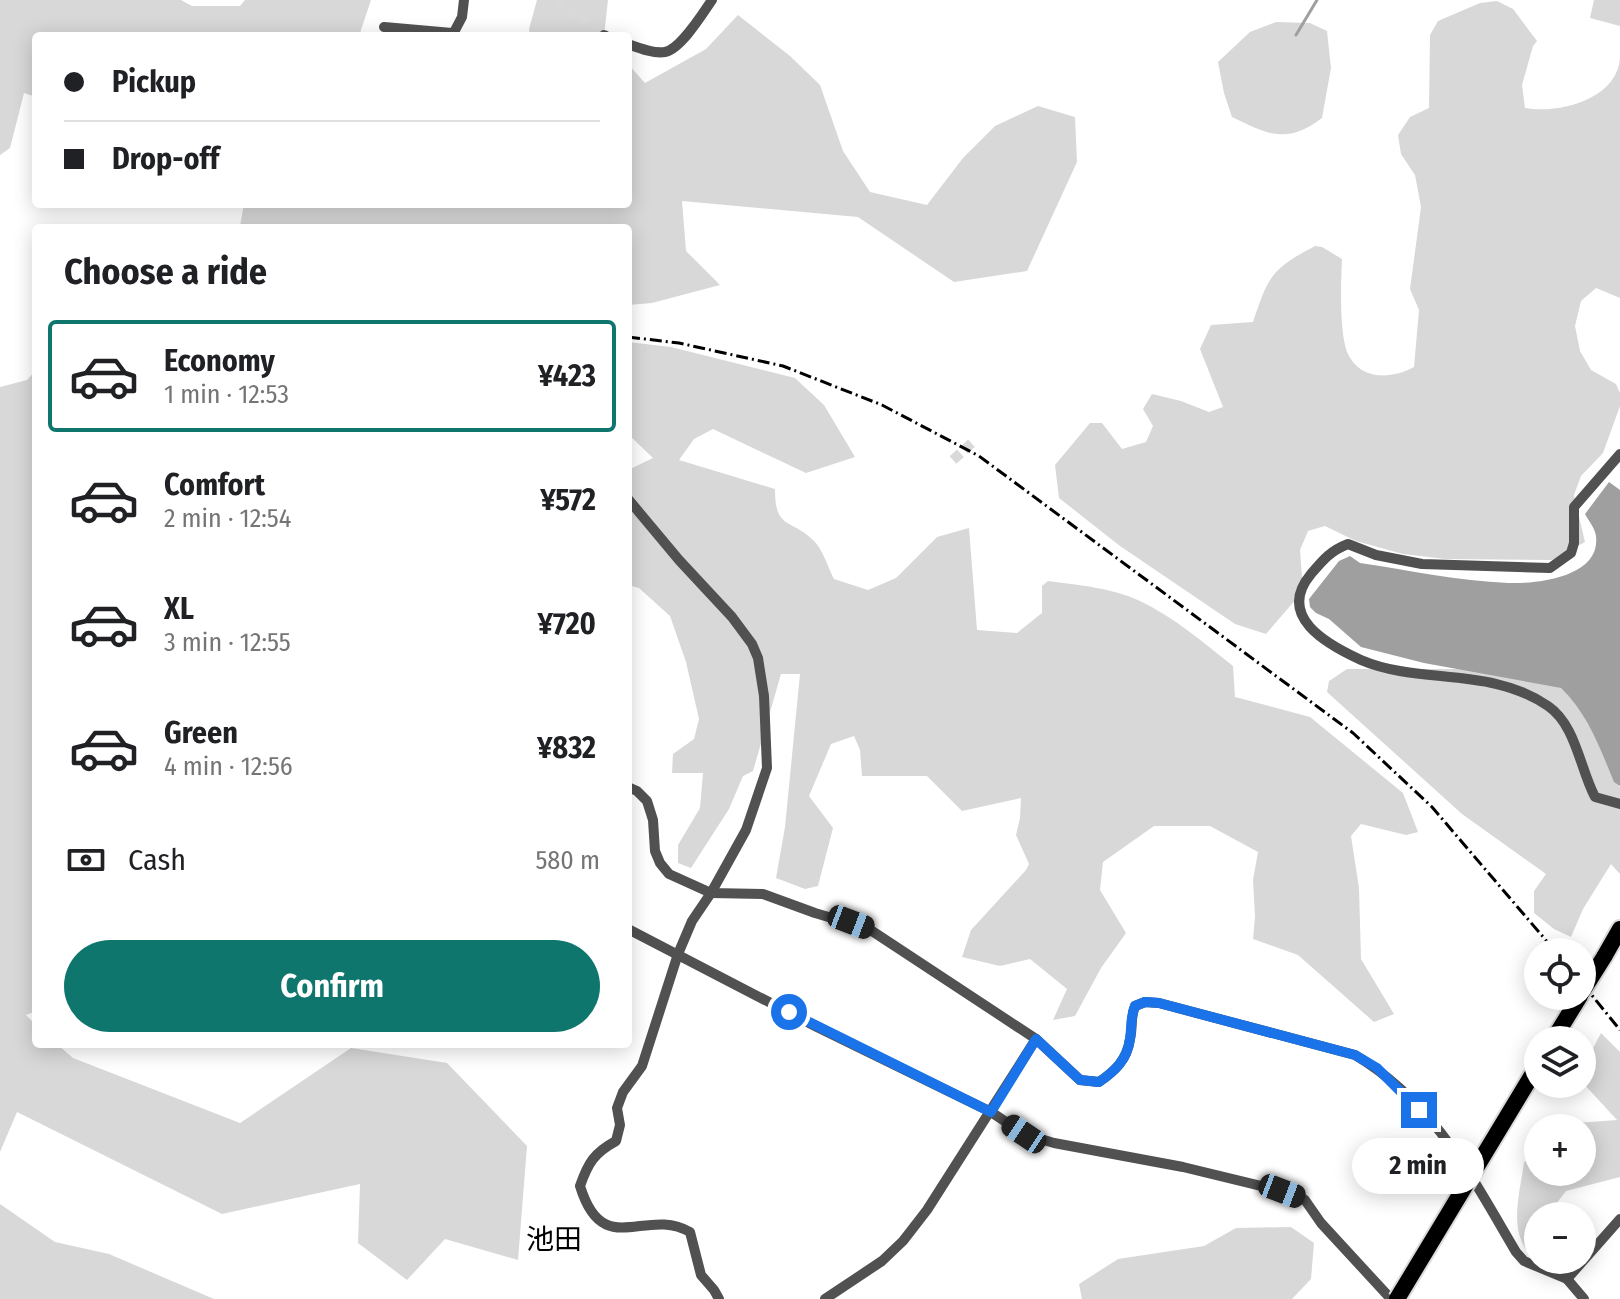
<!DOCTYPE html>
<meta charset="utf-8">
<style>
body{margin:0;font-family:"Fira Sans Condensed","Noto Sans JP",sans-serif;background:#f2f2f2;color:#202124;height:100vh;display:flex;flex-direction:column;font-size:30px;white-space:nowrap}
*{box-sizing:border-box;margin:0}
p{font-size:26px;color:#757577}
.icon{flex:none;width:44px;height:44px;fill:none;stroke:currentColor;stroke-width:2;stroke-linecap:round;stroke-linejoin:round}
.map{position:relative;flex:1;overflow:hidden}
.side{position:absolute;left:32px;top:224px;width:600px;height:824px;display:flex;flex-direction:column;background:#fff;border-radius:8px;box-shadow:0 4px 20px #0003}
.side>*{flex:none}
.banner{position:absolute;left:32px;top:32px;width:600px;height:176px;border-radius:8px;box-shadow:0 4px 20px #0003;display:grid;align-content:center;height:176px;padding:0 32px;background:#fff}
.buttons{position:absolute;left:1524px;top:938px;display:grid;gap:16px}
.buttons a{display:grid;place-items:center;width:72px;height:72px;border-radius:50%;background:#fff;box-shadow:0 4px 20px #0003;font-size:40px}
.end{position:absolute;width:36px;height:36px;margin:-18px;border:10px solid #1a73e8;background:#fff;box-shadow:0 0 0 4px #fff}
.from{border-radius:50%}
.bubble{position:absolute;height:56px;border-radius:28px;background:#fff;box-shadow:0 4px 20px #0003;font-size:26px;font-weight:700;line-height:56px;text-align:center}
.car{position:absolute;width:24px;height:48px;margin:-24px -12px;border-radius:10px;box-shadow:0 0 6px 2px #0007;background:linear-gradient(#222 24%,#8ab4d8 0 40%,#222 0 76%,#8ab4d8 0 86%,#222 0)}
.banner b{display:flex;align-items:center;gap:28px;height:76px;font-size:30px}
.banner b+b{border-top:2px solid #e0e0e0}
.banner i{width:20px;height:20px;background:#202124}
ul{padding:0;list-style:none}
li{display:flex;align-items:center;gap:24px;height:112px;margin:0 16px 12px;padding:0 16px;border:4px solid transparent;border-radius:8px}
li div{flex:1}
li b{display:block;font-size:30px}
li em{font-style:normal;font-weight:700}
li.active{border-color:#0f766e}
li>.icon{width:72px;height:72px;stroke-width:1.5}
h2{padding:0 32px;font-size:36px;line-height:96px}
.pay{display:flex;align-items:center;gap:20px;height:88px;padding:0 32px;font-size:30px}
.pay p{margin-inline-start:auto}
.primary-button{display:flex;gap:16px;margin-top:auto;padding:16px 32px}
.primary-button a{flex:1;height:92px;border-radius:48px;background:#0f766e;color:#fff;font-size:32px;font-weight:700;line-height:92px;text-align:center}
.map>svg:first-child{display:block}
.green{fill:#d8d8d8}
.water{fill:#9f9f9f}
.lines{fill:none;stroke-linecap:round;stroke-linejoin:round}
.stream{stroke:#9f9f9f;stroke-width:3}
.minor-tunnel{stroke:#d9d9d9;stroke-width:10;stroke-dasharray:10 5;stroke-linecap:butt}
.highway-casing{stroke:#dbdbdb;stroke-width:20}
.minor{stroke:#515151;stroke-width:10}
.highway{stroke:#000;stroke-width:16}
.rail{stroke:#000;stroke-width:3;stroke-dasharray:12 4 2 4;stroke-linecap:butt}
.highway-bridge-casing{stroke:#dbdbdb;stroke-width:20;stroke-linecap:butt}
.highway-bridge{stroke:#000;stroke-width:16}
.route{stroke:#1a73e8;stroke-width:10}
.labels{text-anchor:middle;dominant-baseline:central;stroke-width:6;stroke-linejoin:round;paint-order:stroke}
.quarter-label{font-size:28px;fill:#000;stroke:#fff}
</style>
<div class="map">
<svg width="1620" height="1299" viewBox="0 0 1620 1299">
<rect width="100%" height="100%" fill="#fff"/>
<g class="green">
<polygon points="0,0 181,0 192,6 240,6 245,0 371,0 359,36 36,36 36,97 24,93 10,148 0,155"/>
<polygon points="537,0 608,0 604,36 530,36 529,29"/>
<polygon points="1594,0 1620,0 1620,26 1590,18"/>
<path d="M 1497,1 L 1513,9 L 1537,41 L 1533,46 L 1522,85 L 1525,108 C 1558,114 1617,100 1620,58 L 1620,298 L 1596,288 L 1581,301 L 1575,326 L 1580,351 L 1591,370 L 1616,384 L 1620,393 L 1620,406 L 1603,453 L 1581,476 L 1574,495 L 1585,542 L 1552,560 L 1445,559 L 1403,554 L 1356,541 L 1325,526 L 1308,531 L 1300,550 L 1303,591 L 1266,634 L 1235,624 L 1120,546 L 1059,498 L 1055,465 L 1090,423 L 1102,423 L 1122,449 L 1146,442 L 1153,426 L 1143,409 L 1152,394 L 1181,401 L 1209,412 L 1223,407 L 1200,349 L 1211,325 L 1253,322 C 1268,277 1271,269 1315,246 L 1322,247 L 1342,259 C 1341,282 1339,334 1348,354 C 1361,381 1392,379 1414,367 L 1419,310 L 1410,289 L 1421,207 L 1415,175 L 1401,154 L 1398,135 L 1410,117 L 1429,108 L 1430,35 L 1438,21 L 1480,3 Z"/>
<polygon points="738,15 790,56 820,85 843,151 870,192 927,205 963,158 995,126 1038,106 1075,117 1077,162 1027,271 954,282 858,217 682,201 686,251 720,285 652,303 628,305 628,228 236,228 240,226 244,204 628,204 628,64 645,83 706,49"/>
<path d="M 1276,22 L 1310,23 L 1327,31 L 1331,68 L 1322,118 C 1287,145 1267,134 1232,117 L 1224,93 L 1218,62 L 1250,32 Z"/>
<path d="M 628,342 L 671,347 L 795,378 L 824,405 L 855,457 L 806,473 L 713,429 L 694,439 L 679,460 L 775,489 C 775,530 790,518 813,540 C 823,549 828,568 834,579 L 868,590 L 896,578 L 937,537 L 969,528 L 977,630 L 1017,633 L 1042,613 L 1042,586 L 1048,581 C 1078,585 1113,588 1140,601 C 1174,617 1204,643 1233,666 L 1235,697 L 1310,717 L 1403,793 L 1418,832 L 1406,835 L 1361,824 L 1351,836 L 1359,888 L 1361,959 L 1394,1014 L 1374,1022 L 1298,955 L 1253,939 L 1255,917 L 1253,880 L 1258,852 L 1210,826 L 1154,826 L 1103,862 L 1100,890 L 1126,933 L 1101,968 L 1075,1016 L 1053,1020 L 1067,989 L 1030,959 L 1000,966 L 962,957 L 971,930 L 1026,870 L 1029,864 L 1016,835 L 1020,818 L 1021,798 L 962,811 L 927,776 L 862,776 L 860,750 L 854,736 L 831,744 L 809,796 L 833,828 L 818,886 L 805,889 L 776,878 L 785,827 L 800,674 L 781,674 L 753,771 L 743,776 L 729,809 L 691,868 L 678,863 L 678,845 L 700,808 L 703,773 L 672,773 L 673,754 L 694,739 L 699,719 L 686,662 L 670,616 L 639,588 L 628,585 L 628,470 L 653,458 L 628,434 Z"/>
<polygon points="36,370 36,1011 26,1015 36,1025 36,1044 57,1044 73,1058 240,1123 351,1048 447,1063 527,1146 518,1260 445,1239 407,1280 358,1243 360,1184 222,1214 17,1112 0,1152 0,387 27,380"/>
<polygon points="1347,669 1500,669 1561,688 1577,704 1613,767 1620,788 1620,874 1611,864 1583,909 1571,937 1554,929 1534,913 1534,891 1546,874 1462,814 1327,692 1329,681"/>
<path d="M 1601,1033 L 1620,1052 L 1620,1177 L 1566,1191 L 1547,1216 L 1538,1216 L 1535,1258 C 1506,1236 1520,1194 1524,1162 L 1538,1159 L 1538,1172 L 1582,1172 L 1582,1128 L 1575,1128 L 1576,1123 L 1617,1120 L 1582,1082 L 1582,1069 Z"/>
<polygon points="0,1204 55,1242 109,1254 214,1299 0,1299"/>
<polygon points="1291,1227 1314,1243 1311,1279 1292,1299 1082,1299 1079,1284 1118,1259 1204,1246 1236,1228"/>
</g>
<path class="water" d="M 1609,482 L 1620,490 L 1620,786 L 1614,782 C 1600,748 1588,714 1561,688 L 1424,663 L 1361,647 L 1329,619 L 1316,613 L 1310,607 L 1309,599 L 1339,561 L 1350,556 L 1360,563 C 1408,570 1459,581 1508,583 C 1537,584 1601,577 1596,536 C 1595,528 1588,520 1585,514 Z"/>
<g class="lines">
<polyline class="stream" points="1296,35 1317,0"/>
<g class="minor-tunnel">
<polyline points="556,0 604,35"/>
<polyline points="953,460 975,440"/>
</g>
<g class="highway-casing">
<g id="highway">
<polyline points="1604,957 1620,929"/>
<polyline points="1553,1040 1580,996"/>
</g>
</g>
<g class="minor">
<polyline points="384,27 452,33"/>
<polyline points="604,35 606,36"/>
<polyline points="452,36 462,17 464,0"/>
<path d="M 628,44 C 639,48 654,54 665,52 C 681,49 703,13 712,0"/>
<path d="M 1620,454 L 1574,507 L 1574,543 L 1571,553 L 1550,568 L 1422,564 L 1376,555 L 1348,544 C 1330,551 1323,560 1311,574 C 1276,616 1326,644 1361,660 C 1419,685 1490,666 1548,706 C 1576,725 1580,769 1595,797 L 1620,804"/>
<path d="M 628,499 L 679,560 L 732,617 L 752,644 L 758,658 L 764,696 L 767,768 L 746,830 L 711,893 L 692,921 L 678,954 L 642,1066 L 623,1092 L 617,1108 L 620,1125 L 616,1141 C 594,1153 588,1163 580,1186 C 603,1261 645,1206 690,1232 L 701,1275 L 714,1290 L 719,1299"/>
<path d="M 628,787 L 637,791 L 647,801 L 653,820 L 655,851 L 660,863 L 669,874 L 711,893 L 763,894 L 815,913 L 869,929 L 1036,1039 L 1080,1080 L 1099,1082 C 1115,1071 1127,1060 1130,1039 C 1133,1027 1130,1018 1135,1006 L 1145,1002 L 1159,1003 L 1355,1055 C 1434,1102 1471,1176 1516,1252 L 1524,1261 L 1567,1279 L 1584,1299"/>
<polyline points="628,929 817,1027 991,1112 1024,1134 1054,1143 1183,1167 1282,1191 1305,1200 1321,1223 1391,1299"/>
<polyline points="1567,1279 1620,1219"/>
<polyline points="825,1299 882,1261 903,1241 927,1210 1036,1039"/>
</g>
<use href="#highway" class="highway"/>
<g class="rail">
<polyline points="628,337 679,343 783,366 882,405 979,456 1353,733 1432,807 1556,952"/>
<polyline points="1582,983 1620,1030"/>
</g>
<g class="highway-bridge-casing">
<g id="highway-bridge">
<polyline points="1582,992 1604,957"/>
<polyline points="1397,1299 1538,1065"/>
</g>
</g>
<use href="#highway-bridge" class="highway-bridge"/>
</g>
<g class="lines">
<path class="route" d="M 789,1012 L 991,1112 L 1036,1039 L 1080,1080 L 1099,1082 C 1115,1071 1127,1060 1130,1039 C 1132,1027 1130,1018 1135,1006 L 1145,1002 L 1159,1003 L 1355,1055 L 1377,1068 L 1419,1110"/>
</g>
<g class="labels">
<g class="quarter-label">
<text x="554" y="1239">池田</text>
</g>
</g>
</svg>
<div class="buttons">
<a><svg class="icon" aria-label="locate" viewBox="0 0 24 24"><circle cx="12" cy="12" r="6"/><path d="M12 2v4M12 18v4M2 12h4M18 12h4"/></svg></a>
<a><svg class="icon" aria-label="layers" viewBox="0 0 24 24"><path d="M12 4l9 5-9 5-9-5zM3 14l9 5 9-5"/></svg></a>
<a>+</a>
<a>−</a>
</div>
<i class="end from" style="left:789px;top:1012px"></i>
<i class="end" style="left:1419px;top:1110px"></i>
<div class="bubble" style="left:1352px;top:1138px;width:132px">2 min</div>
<i class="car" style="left:851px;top:922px;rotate:111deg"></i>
<i class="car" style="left:1024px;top:1134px;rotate:304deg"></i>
<i class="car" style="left:1282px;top:1191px;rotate:111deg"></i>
<div class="banner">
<b><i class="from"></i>Pickup</b>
<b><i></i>Drop-off</b>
</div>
<section class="side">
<h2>Choose a ride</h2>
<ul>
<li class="active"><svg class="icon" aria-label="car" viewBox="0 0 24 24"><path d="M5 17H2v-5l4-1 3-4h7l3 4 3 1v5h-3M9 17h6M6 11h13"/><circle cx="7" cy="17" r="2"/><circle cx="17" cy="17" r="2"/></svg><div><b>Economy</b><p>1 min · 12:53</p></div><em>¥423</em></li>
<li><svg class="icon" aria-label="car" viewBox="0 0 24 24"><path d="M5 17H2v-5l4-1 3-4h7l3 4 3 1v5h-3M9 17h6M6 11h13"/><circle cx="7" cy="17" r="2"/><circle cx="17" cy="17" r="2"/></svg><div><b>Comfort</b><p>2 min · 12:54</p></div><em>¥572</em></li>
<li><svg class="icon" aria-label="car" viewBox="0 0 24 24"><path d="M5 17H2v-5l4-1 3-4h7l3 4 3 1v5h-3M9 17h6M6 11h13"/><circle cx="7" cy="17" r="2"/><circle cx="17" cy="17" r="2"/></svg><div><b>XL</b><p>3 min · 12:55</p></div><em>¥720</em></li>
<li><svg class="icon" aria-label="car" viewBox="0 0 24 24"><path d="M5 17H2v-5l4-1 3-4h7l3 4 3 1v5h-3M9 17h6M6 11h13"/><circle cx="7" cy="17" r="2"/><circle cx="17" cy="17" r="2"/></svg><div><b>Green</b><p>4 min · 12:56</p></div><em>¥832</em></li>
</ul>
<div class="pay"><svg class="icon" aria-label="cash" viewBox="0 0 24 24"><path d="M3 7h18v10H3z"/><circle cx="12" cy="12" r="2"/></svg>Cash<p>580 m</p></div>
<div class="primary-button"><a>Confirm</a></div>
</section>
</div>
